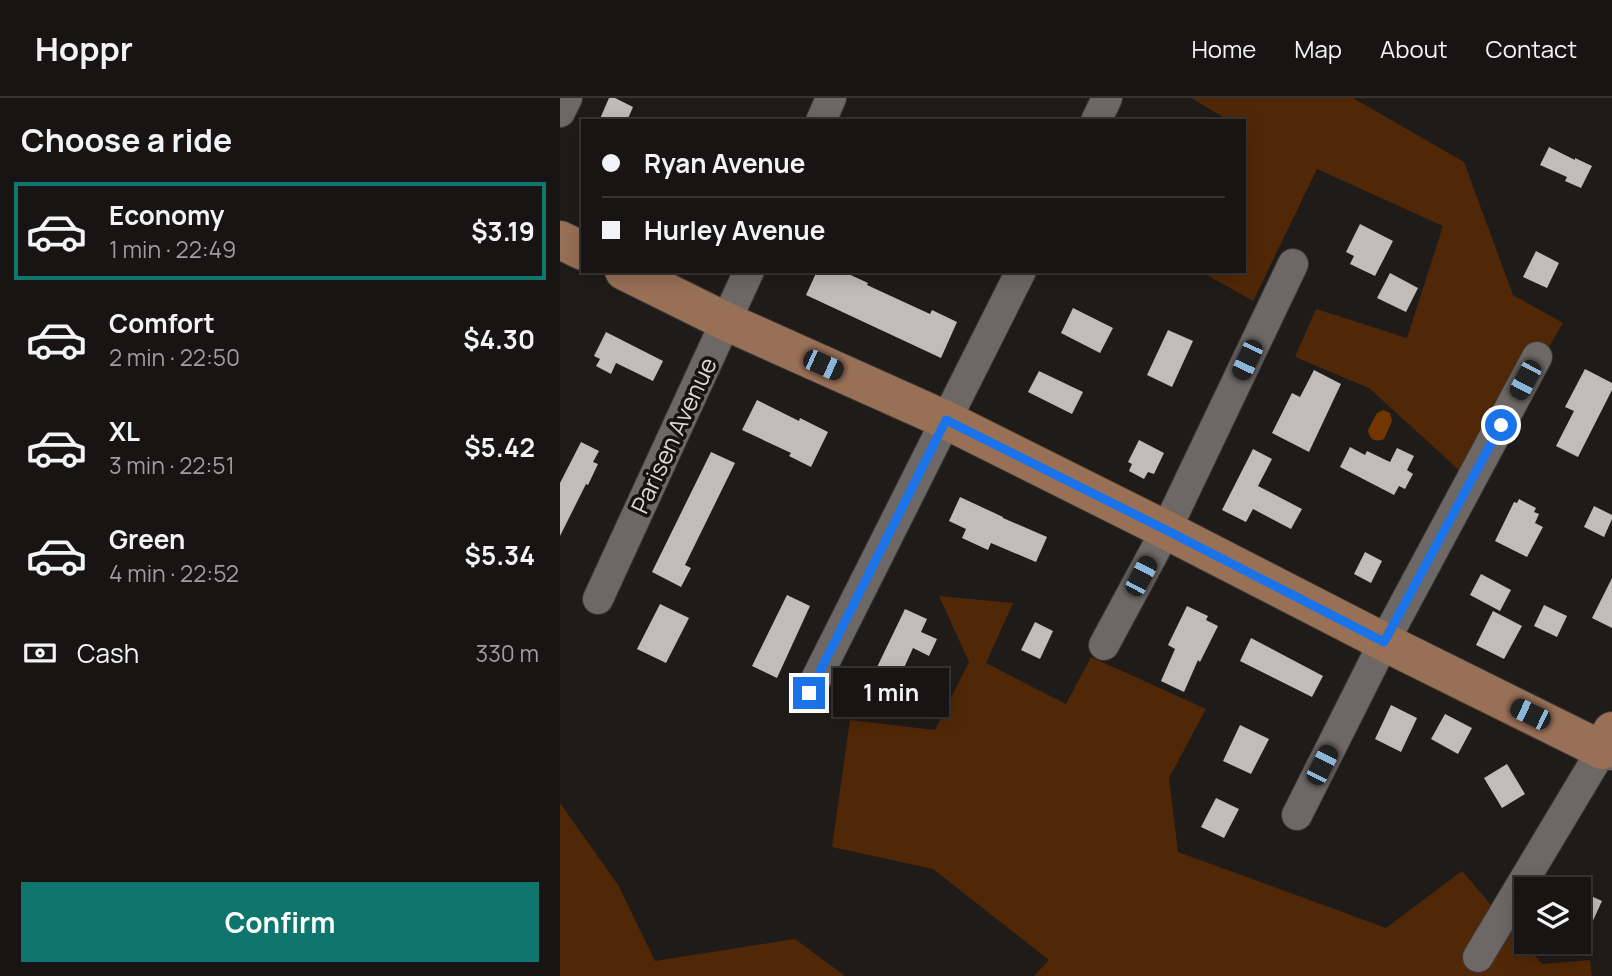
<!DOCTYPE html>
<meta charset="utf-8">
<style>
body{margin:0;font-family:Manrope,sans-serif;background:#201d1c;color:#f1f3f6;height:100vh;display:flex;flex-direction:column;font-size:26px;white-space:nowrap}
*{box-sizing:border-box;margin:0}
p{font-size:23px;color:#9e9ea0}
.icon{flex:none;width:38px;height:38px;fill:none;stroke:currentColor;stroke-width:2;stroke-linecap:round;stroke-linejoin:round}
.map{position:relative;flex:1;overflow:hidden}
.side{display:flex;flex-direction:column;background:#171413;width:560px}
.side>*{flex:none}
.top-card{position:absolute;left:21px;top:21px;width:665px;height:154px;border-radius:0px;box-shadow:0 4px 18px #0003,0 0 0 2px #363333;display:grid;align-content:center;height:154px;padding:0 21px;background:#171413}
.controls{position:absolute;left:954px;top:779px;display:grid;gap:14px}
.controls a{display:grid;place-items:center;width:77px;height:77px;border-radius:0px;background:#171413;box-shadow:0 4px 18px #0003,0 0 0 2px #363333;font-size:35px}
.end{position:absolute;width:32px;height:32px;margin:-16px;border:9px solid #1a73e8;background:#fff;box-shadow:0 0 0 4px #fff}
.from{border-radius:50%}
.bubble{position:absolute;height:49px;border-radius:0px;background:#171413;box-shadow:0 4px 18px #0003,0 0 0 2px #363333;font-size:23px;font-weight:700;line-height:49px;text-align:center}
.car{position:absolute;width:21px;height:42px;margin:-21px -10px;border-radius:9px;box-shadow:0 0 5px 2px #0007;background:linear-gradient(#222 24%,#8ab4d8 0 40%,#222 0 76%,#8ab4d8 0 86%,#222 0)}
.top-card b{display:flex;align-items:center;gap:24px;height:66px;font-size:26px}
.top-card b+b{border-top:2px solid #363333}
.top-card i{width:18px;height:18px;background:#f1f3f6}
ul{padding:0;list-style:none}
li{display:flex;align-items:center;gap:21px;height:98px;margin:0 14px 10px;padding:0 7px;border:4px solid transparent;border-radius:0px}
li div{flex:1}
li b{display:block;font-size:26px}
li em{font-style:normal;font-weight:700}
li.selected{border-color:#0f766e}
li>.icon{width:63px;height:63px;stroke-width:1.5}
h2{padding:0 21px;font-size:32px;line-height:84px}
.pay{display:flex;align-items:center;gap:18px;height:77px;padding:0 21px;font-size:26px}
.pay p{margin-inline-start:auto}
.cta{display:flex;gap:14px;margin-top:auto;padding:14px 21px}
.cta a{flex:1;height:80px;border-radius:0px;background:#0f766e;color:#fff;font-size:28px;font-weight:700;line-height:80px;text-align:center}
header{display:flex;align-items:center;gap:42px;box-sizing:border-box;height:98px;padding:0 35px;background:#171413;border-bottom:2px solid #363333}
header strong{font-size:33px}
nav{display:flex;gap:38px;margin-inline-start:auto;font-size:24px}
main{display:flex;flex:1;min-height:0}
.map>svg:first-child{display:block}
.green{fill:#512807}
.water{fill:#733600}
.building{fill:#c2bcb9}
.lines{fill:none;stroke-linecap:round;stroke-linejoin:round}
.minor-casing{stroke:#3b3837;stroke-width:32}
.major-casing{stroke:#3b3837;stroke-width:40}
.minor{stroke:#6d6865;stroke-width:30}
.major{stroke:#987056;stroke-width:38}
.route{stroke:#1a73e8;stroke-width:9}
.labels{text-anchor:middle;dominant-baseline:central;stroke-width:7;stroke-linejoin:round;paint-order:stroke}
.street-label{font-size:24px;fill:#dad7d5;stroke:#161210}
</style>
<header>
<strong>Hoppr</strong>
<nav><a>Home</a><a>Map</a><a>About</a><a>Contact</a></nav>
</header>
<main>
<section class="side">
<h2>Choose a ride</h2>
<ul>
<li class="selected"><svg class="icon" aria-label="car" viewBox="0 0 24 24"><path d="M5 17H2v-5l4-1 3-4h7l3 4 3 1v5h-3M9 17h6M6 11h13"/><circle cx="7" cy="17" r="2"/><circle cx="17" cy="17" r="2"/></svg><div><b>Economy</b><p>1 min · 22:49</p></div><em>$3.19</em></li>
<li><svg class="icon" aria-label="car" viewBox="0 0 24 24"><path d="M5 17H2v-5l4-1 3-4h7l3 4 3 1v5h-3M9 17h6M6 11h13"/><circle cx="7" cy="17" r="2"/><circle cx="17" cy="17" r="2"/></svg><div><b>Comfort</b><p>2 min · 22:50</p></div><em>$4.30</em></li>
<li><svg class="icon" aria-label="car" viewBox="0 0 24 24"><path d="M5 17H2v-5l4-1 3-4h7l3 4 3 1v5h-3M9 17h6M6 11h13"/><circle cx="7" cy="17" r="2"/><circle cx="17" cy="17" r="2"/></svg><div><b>XL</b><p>3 min · 22:51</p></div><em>$5.42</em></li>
<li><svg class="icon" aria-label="car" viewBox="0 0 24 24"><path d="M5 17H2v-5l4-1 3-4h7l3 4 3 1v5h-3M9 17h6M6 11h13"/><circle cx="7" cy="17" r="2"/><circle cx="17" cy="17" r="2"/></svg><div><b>Green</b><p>4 min · 22:52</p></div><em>$5.34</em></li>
</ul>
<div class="pay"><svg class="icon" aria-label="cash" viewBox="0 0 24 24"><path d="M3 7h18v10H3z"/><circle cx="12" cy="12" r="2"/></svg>Cash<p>330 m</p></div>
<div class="cta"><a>Confirm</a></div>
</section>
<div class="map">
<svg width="1052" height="878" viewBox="0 0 1052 878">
<rect width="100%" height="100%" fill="#1f1b19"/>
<g class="green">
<polygon points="631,0 793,0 904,64 953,197 1003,225 910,382 809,290 735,259 756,211 847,240 883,128 757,71 693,203 640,173 684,173 684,23 670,23"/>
<polygon points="379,498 453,505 426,565 506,606 531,559 646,611 609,680 618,754 826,830 902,773 982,866 1030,862 1032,878 474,878 489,862 373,771 272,749 290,622 375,632 409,564"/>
<polygon points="0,705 58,787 95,863 235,841 285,878 0,878"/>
</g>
<path class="water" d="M 823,312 L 830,315 L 832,323 L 824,341 C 815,345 809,341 808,332 L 817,315 Z"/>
<g class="building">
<polygon points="49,0 55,0 73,9 67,23 39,23"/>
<polygon points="989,49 1015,62 1015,60 1032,68 1021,90 1005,83 1007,79 980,67"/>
<polygon points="800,126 833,143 815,178 790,166 794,158 786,154"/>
<polygon points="976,153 999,165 987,190 963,179"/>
<polygon points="257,173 282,173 308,185 307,187 370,216 372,212 397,224 381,260 246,197"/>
<polygon points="830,175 858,190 846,214 817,200"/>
<polygon points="513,210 553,230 540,255 501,235"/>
<polygon points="608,232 633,243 612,289 587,277"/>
<polygon points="46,234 103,263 93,283 56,265 51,276 36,268 40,261 34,258"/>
<polygon points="1025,271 1052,285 1052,292 1018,359 996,348 1014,313 1005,309"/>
<polygon points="754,272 781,286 749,354 712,335 732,295 740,299"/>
<polygon points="479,273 523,294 512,316 468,294"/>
<polygon points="197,302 239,323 240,320 268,334 251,369 229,358 231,355 182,332"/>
<polygon points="579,342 604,355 594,376 588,374 584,381 569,373 572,366 568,364"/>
<polygon points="21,344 39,353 33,364 38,366 28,387 26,386 0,438 0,385"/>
<polygon points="790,349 805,357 807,353 830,364 837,350 854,358 847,372 853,376 845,391 839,388 834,397 780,369"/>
<polygon points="693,351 712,361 698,388 742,411 731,431 693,411 686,424 662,412"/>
<polygon points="151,354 175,365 125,467 131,470 121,489 92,474"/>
<polygon points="400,399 443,419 443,420 487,439 476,464 431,445 428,452 402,440 406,431 389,423"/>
<polygon points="959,401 976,410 974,414 979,416 975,425 983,429 967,459 935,443 954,404 957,405"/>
<polygon points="1034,408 1052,417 1052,421 1044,439 1024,429"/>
<polygon points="805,454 822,463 811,485 794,476"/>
<polygon points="921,476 951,492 940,513 910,497"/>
<polygon points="1052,480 1052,530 1032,520"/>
<polygon points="227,497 250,508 217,580 192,568"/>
<polygon points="100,506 129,520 106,565 77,551"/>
<polygon points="984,507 1007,518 997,539 974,528"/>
<polygon points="627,508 648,518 646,522 658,528 640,564 638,562 624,594 601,583 615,551 608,547"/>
<polygon points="345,511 367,521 361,534 377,541 369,558 353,550 329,603 306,592"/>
<polygon points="933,513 962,528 944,561 916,547"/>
<polygon points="475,524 493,533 480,561 461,552"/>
<polygon points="691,540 763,578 752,599 680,563"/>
<polygon points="831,607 857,620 841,654 815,641"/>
<polygon points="885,616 912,630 898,656 871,641"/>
<polygon points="680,627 709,641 691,676 663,663"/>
<polygon points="947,666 965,696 942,710 924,680"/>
<polygon points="656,700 679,711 664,740 641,729"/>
<polygon points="1018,792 1042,803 1031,827 1018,822"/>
</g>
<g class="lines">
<g class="minor-casing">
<g id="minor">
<polyline points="0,14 7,0"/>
<polyline points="261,23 271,0"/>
<polyline points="536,23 547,0"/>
<polyline points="38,501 189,173"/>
<polyline points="544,547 606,432 733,166"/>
<polyline points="249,595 461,173"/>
<polyline points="737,717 824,544 977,259"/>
<polyline points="918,859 1042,652 1052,657"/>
</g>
</g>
<g class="major-casing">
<g id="major">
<polyline points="0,142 23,153"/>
<polyline points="64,173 165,223 386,322 606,432 824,544 1042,652 1052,633"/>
</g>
</g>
<use href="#minor" class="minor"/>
<use href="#major" class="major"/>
</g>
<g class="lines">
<polyline class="route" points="249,595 386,322 606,432 824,544 941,327"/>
</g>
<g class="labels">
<g class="street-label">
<text transform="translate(113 337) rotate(-65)">Parisen Avenue</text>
</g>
</g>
</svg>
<div class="controls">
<a><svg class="icon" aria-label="layers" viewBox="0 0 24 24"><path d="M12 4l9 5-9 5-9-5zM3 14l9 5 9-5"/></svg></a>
</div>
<i class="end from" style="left:941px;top:327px"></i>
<i class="end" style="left:249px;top:595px"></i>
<div class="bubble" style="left:273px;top:570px;width:116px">1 min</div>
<i class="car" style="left:687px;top:262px;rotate:205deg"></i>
<i class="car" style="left:263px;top:267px;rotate:114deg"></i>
<i class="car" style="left:965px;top:282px;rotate:208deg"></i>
<i class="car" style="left:581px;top:478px;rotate:28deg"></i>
<i class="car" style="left:970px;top:616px;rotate:296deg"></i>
<i class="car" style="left:762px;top:667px;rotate:27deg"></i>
<div class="top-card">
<b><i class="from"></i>Ryan Avenue</b>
<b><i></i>Hurley Avenue</b>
</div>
</div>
</main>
